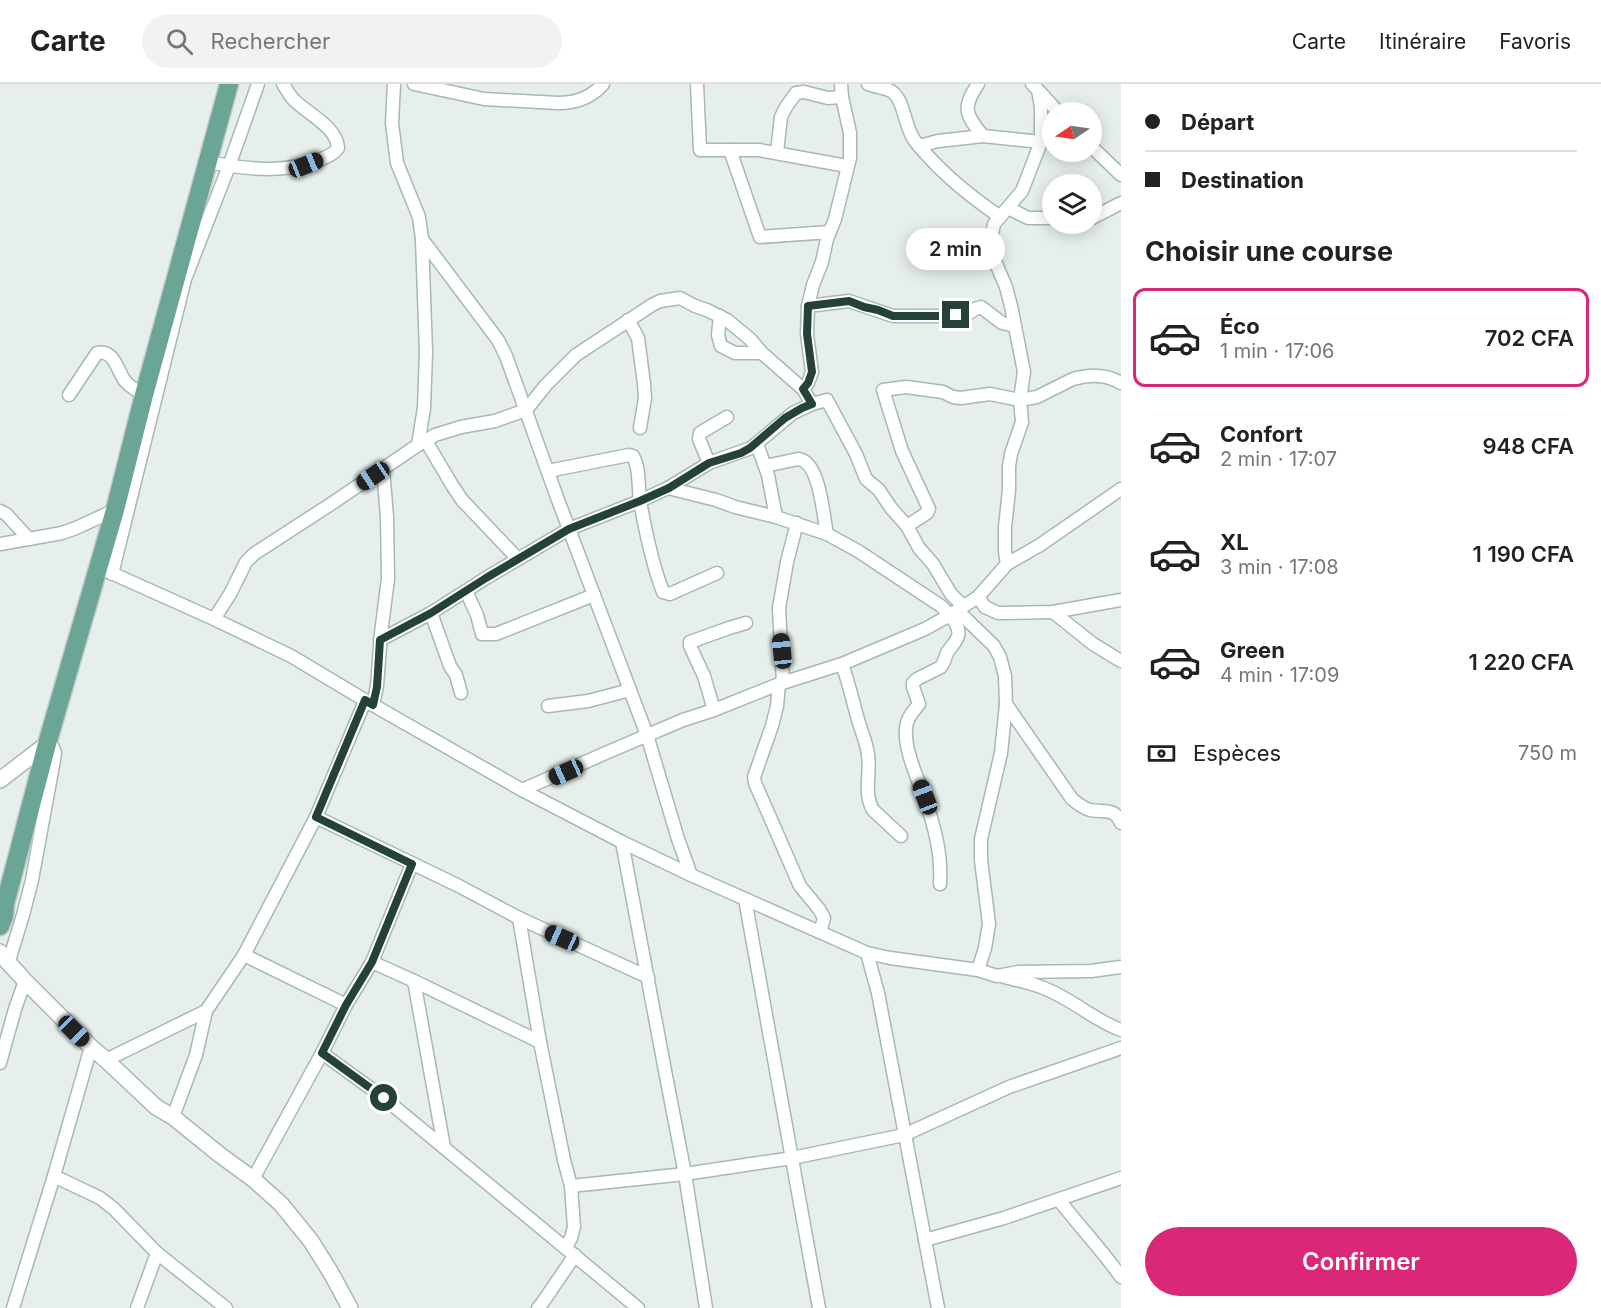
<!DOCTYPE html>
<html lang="fr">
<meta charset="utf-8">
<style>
body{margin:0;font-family:Inter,sans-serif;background:#f2f2f2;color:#222;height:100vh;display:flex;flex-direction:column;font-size:22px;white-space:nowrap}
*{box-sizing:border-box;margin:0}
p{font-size:20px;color:#767676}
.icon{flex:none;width:33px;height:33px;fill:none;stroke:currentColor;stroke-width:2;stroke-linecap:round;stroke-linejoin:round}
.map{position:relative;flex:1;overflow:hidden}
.details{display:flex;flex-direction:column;background:#fff;width:480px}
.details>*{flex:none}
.hud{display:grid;align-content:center;height:132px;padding:0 24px;background:#fff}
.needle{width:39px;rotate:257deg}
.tools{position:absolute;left:1042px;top:18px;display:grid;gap:12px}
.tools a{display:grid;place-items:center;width:60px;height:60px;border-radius:50%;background:#fff;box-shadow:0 3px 15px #0003;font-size:30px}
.end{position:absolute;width:27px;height:27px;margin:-14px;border:8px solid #24423a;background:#fff;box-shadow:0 0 0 3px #fff}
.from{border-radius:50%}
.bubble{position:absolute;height:42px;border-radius:21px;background:#fff;box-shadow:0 3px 15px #0003;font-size:20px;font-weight:600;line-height:42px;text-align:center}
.car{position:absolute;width:18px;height:36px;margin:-18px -9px;border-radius:8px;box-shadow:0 0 4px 2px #0007;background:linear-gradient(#222 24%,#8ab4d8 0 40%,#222 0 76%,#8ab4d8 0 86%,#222 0)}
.hud b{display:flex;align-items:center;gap:21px;height:57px;font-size:22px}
.hud b+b{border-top:2px solid #e0e0e0}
.hud i{width:15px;height:15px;background:#222}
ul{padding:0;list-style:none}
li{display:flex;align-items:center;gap:18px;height:99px;margin:0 12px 9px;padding:0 12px;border:3px solid transparent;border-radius:12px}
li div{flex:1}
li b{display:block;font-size:22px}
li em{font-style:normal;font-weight:600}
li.on{border-color:#db2777}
li>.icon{width:54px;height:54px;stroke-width:1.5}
h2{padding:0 24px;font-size:27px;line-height:72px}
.pay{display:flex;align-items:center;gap:15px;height:66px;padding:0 24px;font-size:22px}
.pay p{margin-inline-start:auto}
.button{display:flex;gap:12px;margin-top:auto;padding:12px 24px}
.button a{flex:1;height:69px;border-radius:36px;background:#db2777;color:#fff;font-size:24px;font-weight:600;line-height:69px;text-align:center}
header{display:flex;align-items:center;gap:36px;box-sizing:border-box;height:84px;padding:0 30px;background:#fff;border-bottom:2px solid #e0e0e0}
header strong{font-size:28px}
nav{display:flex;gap:33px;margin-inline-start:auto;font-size:21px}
.search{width:420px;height:54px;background:#f2f2f2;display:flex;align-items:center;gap:15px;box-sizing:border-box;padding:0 21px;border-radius:33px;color:#767676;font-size:22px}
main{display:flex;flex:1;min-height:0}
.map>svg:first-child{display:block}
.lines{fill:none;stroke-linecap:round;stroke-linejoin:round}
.minor-casing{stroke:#a8b8b2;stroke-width:15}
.tertiary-casing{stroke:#a8b8b2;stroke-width:18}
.primary-casing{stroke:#c2cac8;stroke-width:21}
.minor{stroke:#fff;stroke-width:12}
.tertiary{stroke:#fff;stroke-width:15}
.primary{stroke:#6aa596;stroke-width:18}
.route{stroke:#24423a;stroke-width:8}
</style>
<header>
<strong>Carte</strong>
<div class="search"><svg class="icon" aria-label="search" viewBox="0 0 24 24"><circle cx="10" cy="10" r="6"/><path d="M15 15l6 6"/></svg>Rechercher</div>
<nav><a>Carte</a><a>Itinéraire</a><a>Favoris</a></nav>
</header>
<main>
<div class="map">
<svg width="1121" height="1224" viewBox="0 0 1121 1224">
<rect width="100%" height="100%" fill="#e6efeb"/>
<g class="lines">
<g class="minor-casing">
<g id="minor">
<path d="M 414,0 L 484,15 L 558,19 C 576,19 591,14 603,0"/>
<polyline points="697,0 700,66 759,66 847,82"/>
<path d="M 868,0 C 875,3 884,3 891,7 C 905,16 904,43 915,57 C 938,86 968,111 999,132"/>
<polyline points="1039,7 1058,28"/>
<polyline points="983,52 1041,58"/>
<path d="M 919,62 L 938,57 L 983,52 C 965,30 962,24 978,0"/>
<polyline points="1092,63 1121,91"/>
<polyline points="730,66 760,153 830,148"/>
<polyline points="777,68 781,33 786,23 796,9 804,8 828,14 842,13"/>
<path d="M 208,78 C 244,85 284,90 319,76 C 326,73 333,71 338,64 C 337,43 308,30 294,16 C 290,12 286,5 283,0"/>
<polyline points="1008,124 1028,134 1053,134"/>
<polyline points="1092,134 1121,119"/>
<polyline points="422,155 498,256 506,272 558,416 647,651 678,755 691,791"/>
<polyline points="808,222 849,217 893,232 940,232 968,230 975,225 981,223 1002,239 1015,242"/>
<polyline points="720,232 718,251 721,262 735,269 762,269"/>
<polyline points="628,236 638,254 644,300 645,314 640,344"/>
<polyline points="803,305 808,299 812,288 807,250 808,222 813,201 822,178 827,155 835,135 850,74 850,49 842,13 841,0"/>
<path d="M 69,311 L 97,269 C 114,265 117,286 125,297 C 130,303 137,307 144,311"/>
<polyline points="426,357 452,401 462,416 518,475"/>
<polyline points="757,360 768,391 776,433"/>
<polyline points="418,361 435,351 461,343 495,337 526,326 546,301 576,271 652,221 660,217 680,214 695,222 707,226 727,236 750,255 762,269 803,305 812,320"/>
<polyline points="709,379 699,355 700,349 727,333"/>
<path d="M 765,382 L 798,375 C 820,377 823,431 827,450"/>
<path d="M 548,387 L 629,371 L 633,372 C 640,384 638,403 640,417 C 645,445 653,482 663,508 L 670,510 L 717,489"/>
<path d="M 668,404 L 716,416 L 735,423 L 776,433 L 827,450 L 858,467 L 941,522 C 948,529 961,541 958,552 C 956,559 950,563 947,569 C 945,575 944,578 941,583 L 917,595 L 913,599 L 913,603 L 919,620 C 913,628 907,633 906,644 C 904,665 917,693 924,712 C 934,741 942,769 940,800"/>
<polyline points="0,427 6,430 29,455"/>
<path d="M 907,442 L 927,429 L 929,425 L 902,367 L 883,306 L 906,303 L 943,308 L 953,313 L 961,314 L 990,310 L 1020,316 L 1037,313 L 1073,295 C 1090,290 1106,290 1121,299"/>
<polyline points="0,460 62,449 76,444 115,426"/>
<polyline points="1007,480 1005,467 1005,443 1009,406 1009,382 1011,370 1022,338 1020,316 1024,288 1011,222 1006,203 994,175 991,155 994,140 1022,107 1041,58 1041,23 1038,6 1032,0"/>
<polyline points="98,483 214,535 291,572 373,621 522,706 622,758 691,791 867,869 878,909 938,1224"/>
<polyline points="112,490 185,195 229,82 258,0"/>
<polyline points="466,507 477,531 482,550 496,550 594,511"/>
<polyline points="978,513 985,523 998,529 1053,528 1121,516"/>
<polyline points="958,527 994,562 1000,573 1005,592 1006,620 1001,669 981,755 981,776 989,840 985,864 978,886"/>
<polyline points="1053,528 1093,560 1121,577"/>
<polyline points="431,529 450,582 456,591 461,609"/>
<polyline points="214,535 230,510 246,478 254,470 334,418 418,361 424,324 426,268 422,155 419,133 397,79 392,39 394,0"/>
<polyline points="380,556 431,529 486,494 569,445 640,417 668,404 709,379 751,364 793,329 812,320 827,316 856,370 866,395 879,406 891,424 907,442 919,464 933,480 951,510 959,518 965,521"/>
<path d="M 842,580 C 849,599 853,619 859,639 C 862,649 867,660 868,671 C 871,689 863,709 873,726 L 901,752"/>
<polyline points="783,598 779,524 787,478 797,439"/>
<polyline points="779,600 777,622 772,642 754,693 755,699 800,802 819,825 824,834 820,848"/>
<path d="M 1006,620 L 1072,715 C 1078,720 1083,724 1090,726 C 1105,729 1114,723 1121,739"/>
<polyline points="373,621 377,602 381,549 388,495 387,433 383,385"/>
<polyline points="548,622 588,617 630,606"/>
<polyline points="714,626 704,592 690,562 690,558 729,544 746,539"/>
<polyline points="522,706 608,668 683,636 714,626 779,600 842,580 925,545 950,531 978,513 1007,480 1040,461 1121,405"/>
<polyline points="316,733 365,617"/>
<polyline points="622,758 666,992 685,1090 706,1224"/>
<polyline points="745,815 819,1224"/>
<polyline points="519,834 540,958 564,1076 571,1102 574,1143 571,1154 566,1163"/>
<polyline points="867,869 890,874 978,886 997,892 1018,888 1091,887 1121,883"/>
<polyline points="244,871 346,921"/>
<polyline points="372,878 414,897"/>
<polyline points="8,880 23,831 32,796 54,676 55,669 53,663 47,660"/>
<path d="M 1004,893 C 1016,896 1029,898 1041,903 C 1070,913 1093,936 1121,946"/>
<polyline points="322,969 384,1014 638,1224"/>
<polyline points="106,976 206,927 244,871 316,733 459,802 519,834 648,893"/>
<polyline points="0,979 15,925 25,897"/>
<polyline points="173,1033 196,971 206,927"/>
<polyline points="444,1063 414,897 540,958"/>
<polyline points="54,1092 100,1114 114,1125 157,1169 226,1224"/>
<polyline points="253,1095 322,969 346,921 372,878 412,780"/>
<polyline points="571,1102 685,1090 792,1074 904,1051 1009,1003 1121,964"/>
<path d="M 1059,1116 C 1079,1142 1102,1166 1121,1193"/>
<polyline points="925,1156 1004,1134 1121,1094"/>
<polyline points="13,1224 54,1092 91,963"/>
<polyline points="137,1224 157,1169"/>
<polyline points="538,1224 543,1218 575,1171"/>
</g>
</g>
<g class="tertiary-casing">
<g id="tertiary">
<polyline points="0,696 47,660"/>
<path d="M 0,868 C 7,879 17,887 25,897 L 91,963 L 106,976 L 156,1023 L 173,1033 L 220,1071 L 253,1095 L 281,1120 L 311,1157 L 331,1189 L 350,1224"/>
</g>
</g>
<g class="primary-casing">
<polyline id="primary" points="0,842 4,832 5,820 47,660 115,426 144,311 229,0"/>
</g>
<use href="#minor" class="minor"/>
<use href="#tertiary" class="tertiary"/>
<use href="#primary" class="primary"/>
</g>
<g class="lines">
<polyline class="route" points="384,1014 322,969 346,921 372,878 412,780 316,733 365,616 373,621 377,603 380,556 431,529 486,494 569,445 640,417 669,404 709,379 741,369 750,364 785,334 802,324 812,320 803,305 808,299 812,288 807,250 808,222 849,217 864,223 878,226 893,232 940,232 956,231"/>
</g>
</svg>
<div class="tools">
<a><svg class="needle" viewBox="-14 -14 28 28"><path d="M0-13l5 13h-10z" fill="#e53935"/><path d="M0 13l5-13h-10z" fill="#767676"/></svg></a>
<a><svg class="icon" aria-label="layers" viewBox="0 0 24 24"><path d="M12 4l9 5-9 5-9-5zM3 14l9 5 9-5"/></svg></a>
</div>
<i class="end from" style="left:384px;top:1014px"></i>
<i class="end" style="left:956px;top:231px"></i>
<div class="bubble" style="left:906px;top:144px;width:99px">2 min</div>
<i class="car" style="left:306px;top:81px;rotate:68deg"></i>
<i class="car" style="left:373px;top:392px;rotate:236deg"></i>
<i class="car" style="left:782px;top:567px;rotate:354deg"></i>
<i class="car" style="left:566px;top:688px;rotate:246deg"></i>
<i class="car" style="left:925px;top:713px;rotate:339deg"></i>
<i class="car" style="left:562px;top:854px;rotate:294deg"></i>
<i class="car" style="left:74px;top:947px;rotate:135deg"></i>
</div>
<section class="details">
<div class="hud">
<b><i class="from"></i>Départ</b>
<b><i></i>Destination</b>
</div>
<h2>Choisir une course</h2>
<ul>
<li class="on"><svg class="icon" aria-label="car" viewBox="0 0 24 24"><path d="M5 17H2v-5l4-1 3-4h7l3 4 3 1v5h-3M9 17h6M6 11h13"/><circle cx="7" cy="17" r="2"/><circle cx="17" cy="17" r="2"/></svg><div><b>Éco</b><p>1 min · 17:06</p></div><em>702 CFA</em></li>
<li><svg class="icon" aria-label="car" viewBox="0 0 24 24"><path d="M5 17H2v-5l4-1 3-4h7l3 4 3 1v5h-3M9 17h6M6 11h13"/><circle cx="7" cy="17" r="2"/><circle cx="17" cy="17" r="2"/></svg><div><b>Confort</b><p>2 min · 17:07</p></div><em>948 CFA</em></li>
<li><svg class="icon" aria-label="car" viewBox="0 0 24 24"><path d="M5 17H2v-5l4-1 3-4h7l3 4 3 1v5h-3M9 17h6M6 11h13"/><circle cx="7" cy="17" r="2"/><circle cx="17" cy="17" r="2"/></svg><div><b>XL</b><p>3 min · 17:08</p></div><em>1 190 CFA</em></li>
<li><svg class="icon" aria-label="car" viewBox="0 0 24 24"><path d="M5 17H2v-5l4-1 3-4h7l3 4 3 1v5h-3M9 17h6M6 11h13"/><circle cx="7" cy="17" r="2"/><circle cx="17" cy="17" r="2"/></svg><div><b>Green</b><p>4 min · 17:09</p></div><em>1 220 CFA</em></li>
</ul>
<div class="pay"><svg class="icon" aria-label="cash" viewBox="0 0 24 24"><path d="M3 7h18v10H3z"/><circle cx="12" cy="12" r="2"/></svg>Espèces<p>750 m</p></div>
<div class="button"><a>Confirmer</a></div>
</section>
</main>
